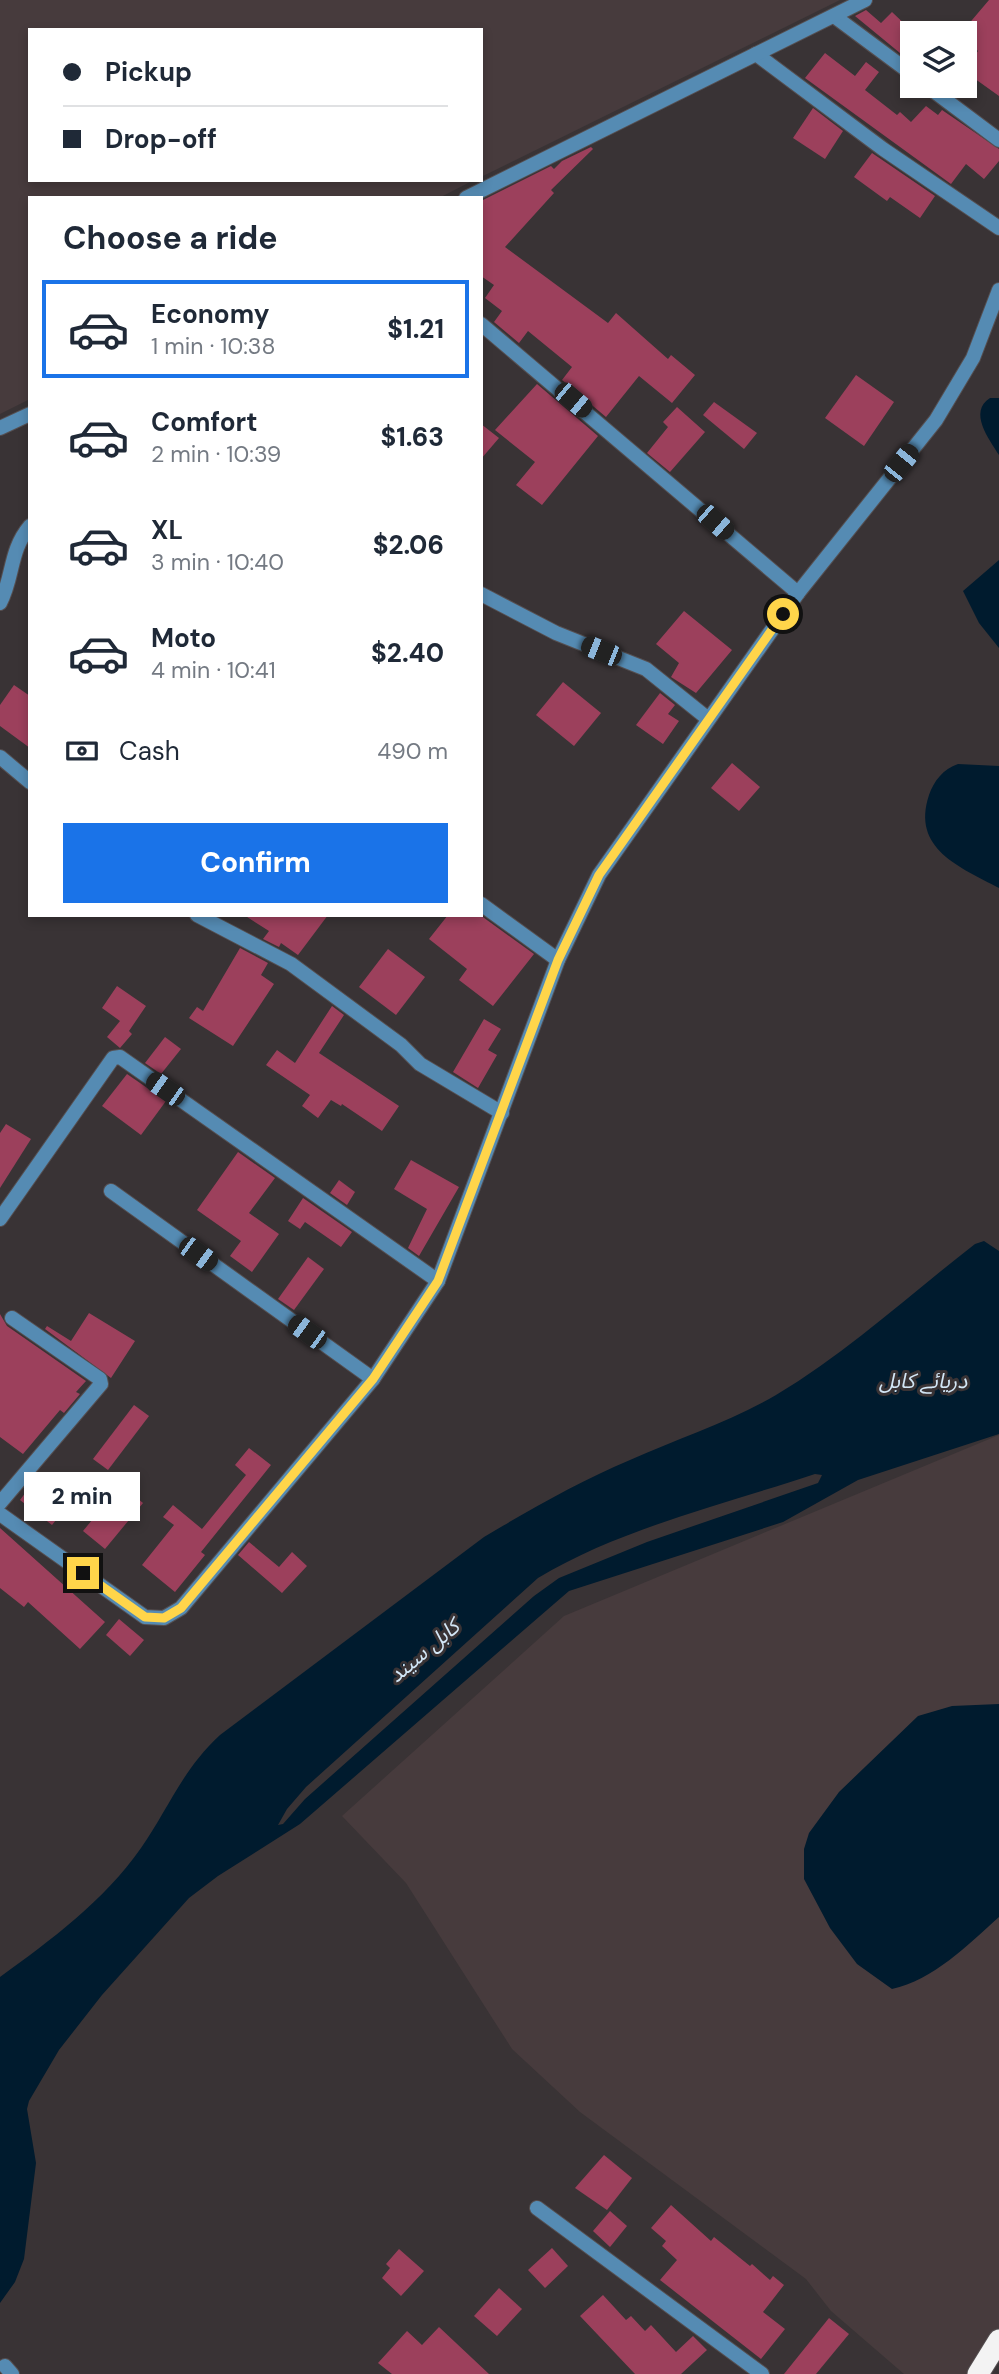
<!DOCTYPE html>
<meta charset="utf-8">
<style>
body{margin:0;font-family:"DM Sans","Noto Sans Arabic",sans-serif;background:#f2f2f3;color:#1f2937;height:100vh;display:flex;flex-direction:column;font-size:26px;white-space:nowrap}
*{box-sizing:border-box;margin:0}
p{font-size:23px;color:#747a83}
.icon{flex:none;width:38px;height:38px;fill:none;stroke:currentColor;stroke-width:2;stroke-linecap:round;stroke-linejoin:round}
.map{position:relative;flex:1;overflow:hidden}
.panel{position:absolute;left:28px;top:196px;width:455px;height:721px;display:flex;flex-direction:column;background:#fff;border-radius:0px;box-shadow:0 4px 10px #0003}
.panel>*{flex:none}
.top-card{position:absolute;left:28px;top:28px;width:455px;height:154px;border-radius:0px;box-shadow:0 4px 10px #0003;display:grid;align-content:center;height:154px;padding:0 35px;background:#fff}
.fabs{position:absolute;left:900px;top:21px;display:grid;gap:14px}
.fabs a{display:grid;place-items:center;width:77px;height:77px;border-radius:0px;background:#fff;box-shadow:0 4px 10px #0003;font-size:35px}
.end{position:absolute;width:32px;height:32px;margin:-16px;border:9px solid #ffd54a;background:#111;box-shadow:0 0 0 4px #111}
.from{border-radius:50%}
.bubble{position:absolute;height:49px;border-radius:0px;background:#fff;box-shadow:0 4px 10px #0003;font-size:23px;font-weight:800;line-height:49px;text-align:center}
.car{position:absolute;width:21px;height:42px;margin:-21px -10px;border-radius:9px;box-shadow:0 0 5px 2px #0007;background:linear-gradient(#222 24%,#8ab4d8 0 40%,#222 0 76%,#8ab4d8 0 86%,#222 0)}
.top-card b{display:flex;align-items:center;gap:24px;height:66px;font-size:26px}
.top-card b+b{border-top:2px solid #e0e1e3}
.top-card i{width:18px;height:18px;background:#1f2937}
ul{padding:0;list-style:none}
li{display:flex;align-items:center;gap:21px;height:98px;margin:0 14px 10px;padding:0 21px;border:4px solid transparent;border-radius:0px}
li div{flex:1}
li b{display:block;font-size:26px}
li em{font-style:normal;font-weight:800}
li.active{border-color:#1a73e8}
li>.icon{width:63px;height:63px;stroke-width:1.5}
h2{padding:0 35px;font-size:32px;line-height:84px}
.pay{display:flex;align-items:center;gap:18px;height:77px;padding:0 35px;font-size:26px}
.pay p{margin-inline-start:auto}
.cta{display:flex;gap:14px;margin-top:auto;padding:14px 35px}
.cta a{flex:1;height:80px;border-radius:0px;background:#1a73e8;color:#fff;font-size:28px;font-weight:800;line-height:80px;text-align:center}
.map>svg:first-child{display:block}
.built{fill:#473b3d}
.water{fill:#001b2e;fill-rule:evenodd}
.building{fill:#9c405c}
.lines{fill:none;stroke-linecap:round;stroke-linejoin:round}
.street-casing{stroke:#554f51;stroke-width:16}
.highway-casing{stroke:#554f51;stroke-width:23}
.street{stroke:#558bb3;stroke-width:14}
.highway{stroke:#f3f3f3;stroke-width:21}
.route{stroke:#ffd54a;stroke-width:9}
.labels{text-anchor:middle;dominant-baseline:central;stroke-width:6;stroke-linejoin:round;paint-order:stroke}
.water-label{font-size:21px;font-style:italic;fill:#d3e7f7;stroke:#393335}
</style>
<div class="map">
<svg width="999" height="2374" viewBox="0 0 999 2374">
<rect width="100%" height="100%" fill="#393335"/>
<g class="built">
<polygon points="0,0 840,0 481,177 481,30 30,30 30,180 474,180 439,198 30,198 30,399 0,414"/>
<polygon points="999,1435 999,2340 978,2374 904,2374 831,2311 806,2279 580,2112 512,2049 406,1883 342,1816 564,1616"/>
</g>
<g class="water">
<path d="M 990,398 L 999,398 L 999,455 C 989,439 968,412 990,398 Z"/>
<polygon points="999,560 999,648 979,623 963,591"/>
<path d="M 958,764 L 999,766 L 999,888 C 960,867 911,849 929,795 C 934,781 943,769 958,764 Z"/>
<path d="M 984,1241 L 999,1251 L 999,1434 L 858,1480 L 783,1522 L 569,1591 L 300,1824 L 218,1876 L 189,1898 L 102,1995 L 59,2050 L 29,2101 L 27,2109 L 36,2163 L 24,2259 L 15,2282 L 0,2303 L 0,1977 C 51,1940 104,1901 141,1848 C 169,1808 182,1770 220,1735 L 484,1537 C 531,1509 580,1481 630,1460 C 679,1438 730,1422 776,1395 C 848,1352 909,1295 975,1244 ZM 815,1474 L 822,1475 L 818,1483 L 647,1542 L 559,1578 L 534,1596 L 305,1799 L 283,1824 L 278,1825 L 287,1809 L 306,1787 L 538,1578 C 619,1529 725,1504 815,1474 Z"/>
<path d="M 999,1704 L 999,1917 C 968,1945 933,1980 892,1989 L 857,1964 L 830,1928 L 804,1879 L 804,1849 L 809,1833 L 839,1792 L 918,1716 L 952,1706 Z"/>
</g>
<g class="building">
<polygon points="989,0 999,0 999,96 964,71 978,51 961,33"/>
<polygon points="866,10 881,23 892,12 912,31 912,41 900,53 855,16"/>
<polygon points="825,53 855,76 866,62 879,72 865,90 897,115 900,112 911,122 926,106 938,115 942,110 999,149 999,161 984,179 966,164 951,184 805,78"/>
<polygon points="813,108 843,131 825,159 793,138"/>
<polygon points="591,147 593,149 551,190 554,193 505,247 608,323 616,313 668,359 671,355 695,375 672,403 639,376 606,417 562,380 572,367 528,331 519,343 494,322 502,311 485,298 494,285 481,276 481,201 551,166 554,169 562,161"/>
<polygon points="872,153 935,196 920,218 890,197 887,201 854,177"/>
<polygon points="856,375 894,402 864,446 825,418"/>
<polygon points="537,384 598,436 542,505 516,485 535,462 495,430"/>
<polygon points="714,402 757,433 744,449 703,415"/>
<polygon points="677,407 705,432 670,472 647,453 668,427 663,422"/>
<polygon points="481,424 499,438 481,459"/>
<polygon points="684,611 732,650 696,693 671,677 679,663 656,644"/>
<polygon points="563,682 601,713 574,746 536,715"/>
<polygon points="14,685 30,696 30,748 0,726 0,705"/>
<polygon points="660,693 675,705 668,714 679,721 663,744 636,725"/>
<polygon points="732,763 760,787 739,811 711,788"/>
<polygon points="244,915 328,915 298,955 281,943 279,947 263,939 269,931"/>
<polygon points="448,915 480,915 534,954 493,1006 459,980 467,969 429,939"/>
<polygon points="240,948 268,963 261,975 274,984 233,1046 189,1018 197,1007 203,1011"/>
<polygon points="388,949 425,977 396,1015 359,987"/>
<polygon points="117,986 146,1006 129,1031 132,1034 120,1048 107,1037 120,1021 102,1008"/>
<polygon points="332,1006 344,1015 319,1053 399,1106 382,1131 342,1104 341,1106 331,1100 318,1118 302,1106 310,1095 266,1065 277,1050 295,1063"/>
<polygon points="484,1019 501,1029 488,1050 497,1055 478,1088 453,1072"/>
<polygon points="165,1037 181,1049 161,1074 145,1063"/>
<polygon points="127,1074 166,1101 141,1135 102,1106"/>
<polygon points="6,1124 31,1139 0,1188 0,1133"/>
<polygon points="238,1152 275,1178 249,1213 279,1234 252,1272 230,1256 241,1241 197,1210"/>
<polygon points="411,1160 459,1187 419,1256 408,1248 427,1209 394,1189"/>
<polygon points="339,1180 355,1192 347,1205 330,1193"/>
<polygon points="303,1198 352,1232 341,1247 305,1222 300,1229 288,1221"/>
<polygon points="308,1257 324,1269 294,1310 278,1299"/>
<polygon points="89,1313 135,1341 111,1378 45,1329 47,1326 71,1341"/>
<polygon points="0,1314 7,1326 86,1381 76,1392 80,1394 64,1413 60,1410 23,1454 0,1437"/>
<polygon points="134,1405 149,1416 108,1470 93,1459"/>
<polygon points="249,1448 271,1465 201,1552 205,1555 175,1592 142,1565 174,1525 163,1517 173,1505 202,1529 246,1475 235,1465"/>
<polygon points="32,1484 64,1510 52,1525 20,1500"/>
<polygon points="121,1485 143,1503 105,1549 83,1531"/>
<polygon points="0,1528 105,1622 80,1649 28,1602 24,1607 0,1588"/>
<polygon points="249,1542 279,1567 292,1552 307,1566 282,1593 238,1555"/>
<polygon points="119,1619 144,1640 130,1656 106,1635"/>
<polygon points="604,2155 632,2178 607,2210 575,2188"/>
<polygon points="671,2205 711,2241 714,2237 750,2266 752,2264 770,2280 773,2276 784,2285 763,2312 785,2329 761,2359 660,2280 677,2260 662,2246 666,2241 651,2228"/>
<polygon points="610,2211 627,2226 610,2247 593,2231"/>
<polygon points="552,2248 568,2266 545,2288 528,2270"/>
<polygon points="399,2249 424,2271 401,2296 382,2278 390,2268 386,2264"/>
<polygon points="499,2288 522,2309 497,2336 474,2316"/>
<polygon points="603,2295 626,2320 631,2316 645,2331 651,2325 676,2352 693,2336 707,2350 681,2374 635,2374 580,2316"/>
<polygon points="829,2318 849,2334 816,2374 784,2374"/>
<polygon points="439,2327 489,2374 392,2374 378,2363 407,2331 422,2345"/>
</g>
<g class="lines">
<g class="street-casing">
<g id="street">
<polyline points="834,16 912,74"/>
<polyline points="756,54 883,149 999,228"/>
<polyline points="927,86 999,140"/>
<polyline points="466,198 865,0"/>
<polyline points="481,324 798,593"/>
<polyline points="0,428 30,414"/>
<polyline points="481,594 556,633 646,669 707,718"/>
<path d="M 0,603 C 14,576 9,551 30,526"/>
<polyline points="0,757 30,782"/>
<polyline points="481,904 558,960"/>
<polyline points="197,915 291,964 401,1045 420,1064 502,1113"/>
<polyline points="111,1191 373,1379"/>
<polyline points="0,1219 113,1058 120,1057 438,1281"/>
<polyline points="0,1503 101,1384 100,1379 12,1318"/>
<polyline points="0,1514 145,1617 164,1618 181,1608 373,1379 438,1281 558,960 599,875 798,593 936,420 973,358 999,290"/>
<polyline points="537,2208 762,2374"/>
<polyline points="5,2366 12,2374"/>
</g>
</g>
<g class="highway-casing">
<polyline id="highway" points="978,2374 999,2340"/>
</g>
<use href="#street" class="street"/>
<use href="#highway" class="highway"/>
</g>
<g class="lines">
<polyline class="route" points="83,1573 145,1617 164,1618 181,1608 373,1379 438,1281 558,960 599,875 783,614"/>
</g>
<g class="labels">
<g class="water-label">
<text x="923" y="1381">دریائے کابل</text>
<text transform="translate(424 1651) rotate(-40)">کابل سيند</text>
</g>
</g>
</svg>
<div class="fabs">
<a><svg class="icon" aria-label="layers" viewBox="0 0 24 24"><path d="M12 4l9 5-9 5-9-5zM3 14l9 5 9-5"/></svg></a>
</div>
<i class="end from" style="left:783px;top:614px"></i>
<i class="end" style="left:83px;top:1573px"></i>
<div class="bubble" style="left:24px;top:1472px;width:116px">2 min</div>
<i class="car" style="left:573px;top:400px;rotate:130deg"></i>
<i class="car" style="left:901px;top:463px;rotate:39deg"></i>
<i class="car" style="left:715px;top:522px;rotate:131deg"></i>
<i class="car" style="left:601px;top:651px;rotate:292deg"></i>
<i class="car" style="left:165px;top:1089px;rotate:305deg"></i>
<i class="car" style="left:198px;top:1254px;rotate:126deg"></i>
<i class="car" style="left:307px;top:1332px;rotate:306deg"></i>
<div class="top-card">
<b><i class="from"></i>Pickup</b>
<b><i></i>Drop-off</b>
</div>
<section class="panel">
<h2>Choose a ride</h2>
<ul>
<li class="active"><svg class="icon" aria-label="car" viewBox="0 0 24 24"><path d="M5 17H2v-5l4-1 3-4h7l3 4 3 1v5h-3M9 17h6M6 11h13"/><circle cx="7" cy="17" r="2"/><circle cx="17" cy="17" r="2"/></svg><div><b>Economy</b><p>1 min · 10:38</p></div><em>$1.21</em></li>
<li><svg class="icon" aria-label="car" viewBox="0 0 24 24"><path d="M5 17H2v-5l4-1 3-4h7l3 4 3 1v5h-3M9 17h6M6 11h13"/><circle cx="7" cy="17" r="2"/><circle cx="17" cy="17" r="2"/></svg><div><b>Comfort</b><p>2 min · 10:39</p></div><em>$1.63</em></li>
<li><svg class="icon" aria-label="car" viewBox="0 0 24 24"><path d="M5 17H2v-5l4-1 3-4h7l3 4 3 1v5h-3M9 17h6M6 11h13"/><circle cx="7" cy="17" r="2"/><circle cx="17" cy="17" r="2"/></svg><div><b>XL</b><p>3 min · 10:40</p></div><em>$2.06</em></li>
<li><svg class="icon" aria-label="car" viewBox="0 0 24 24"><path d="M5 17H2v-5l4-1 3-4h7l3 4 3 1v5h-3M9 17h6M6 11h13"/><circle cx="7" cy="17" r="2"/><circle cx="17" cy="17" r="2"/></svg><div><b>Moto</b><p>4 min · 10:41</p></div><em>$2.40</em></li>
</ul>
<div class="pay"><svg class="icon" aria-label="cash" viewBox="0 0 24 24"><path d="M3 7h18v10H3z"/><circle cx="12" cy="12" r="2"/></svg>Cash<p>490 m</p></div>
<div class="cta"><a>Confirm</a></div>
</section>
</div>
